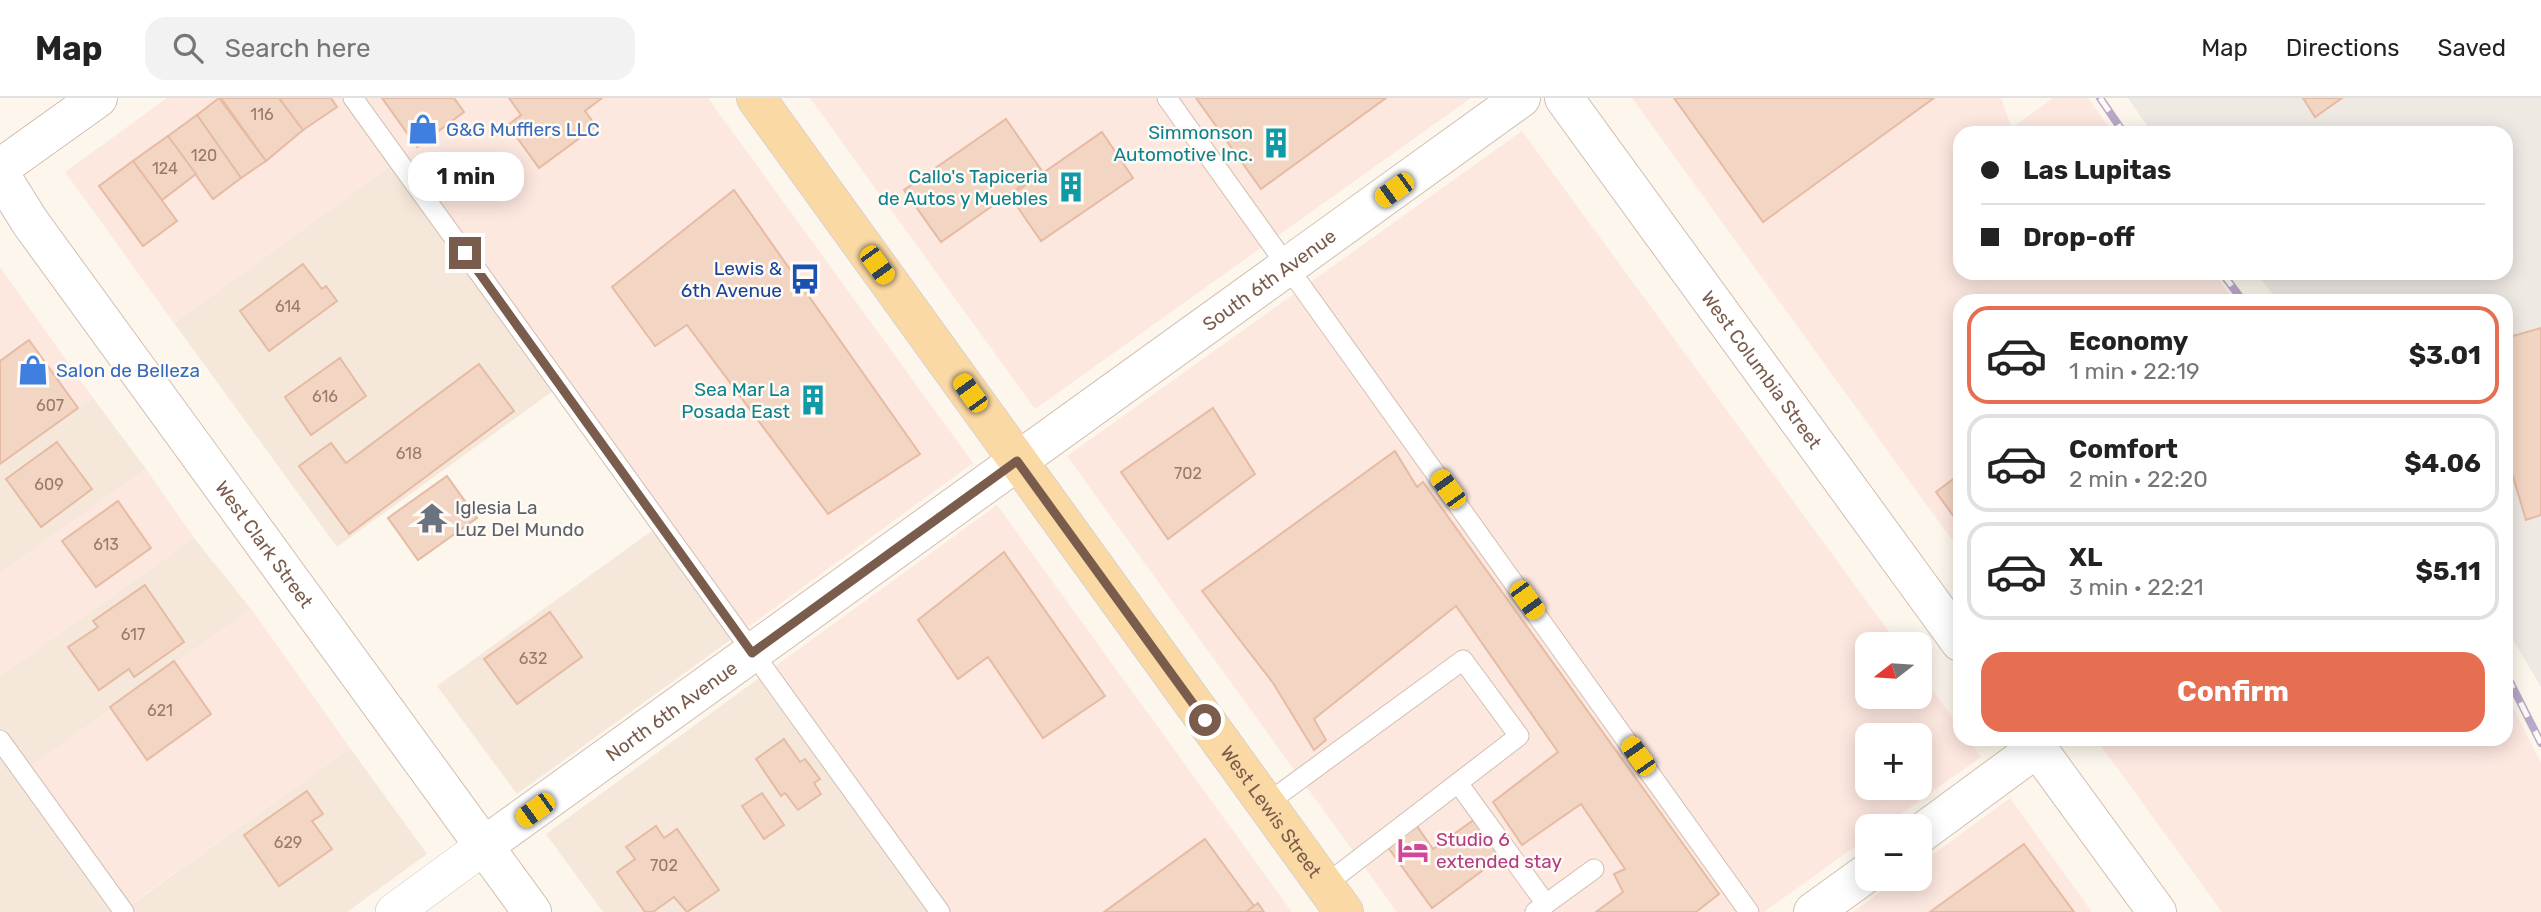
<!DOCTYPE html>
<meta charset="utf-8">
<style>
body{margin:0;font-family:Rubik,sans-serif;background:#f2f2f2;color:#222;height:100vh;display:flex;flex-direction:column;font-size:26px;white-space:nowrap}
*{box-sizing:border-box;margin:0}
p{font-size:23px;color:#767676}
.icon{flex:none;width:38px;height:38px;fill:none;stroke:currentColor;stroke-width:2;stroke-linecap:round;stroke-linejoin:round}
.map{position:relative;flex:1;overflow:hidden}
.side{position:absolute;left:1953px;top:196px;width:560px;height:452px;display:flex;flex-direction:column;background:#fff;border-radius:21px;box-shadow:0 4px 18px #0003}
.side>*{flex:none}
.hud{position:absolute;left:1953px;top:28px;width:560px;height:154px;border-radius:21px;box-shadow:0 4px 18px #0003;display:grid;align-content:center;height:154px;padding:0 28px;background:#fff}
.needle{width:46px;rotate:253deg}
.fabs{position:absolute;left:1855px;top:534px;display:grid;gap:14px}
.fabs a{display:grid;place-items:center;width:77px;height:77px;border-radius:14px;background:#fff;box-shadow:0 4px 18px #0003;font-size:35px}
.end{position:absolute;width:32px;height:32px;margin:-16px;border:9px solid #7a5c4d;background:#fff;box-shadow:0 0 0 4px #fff}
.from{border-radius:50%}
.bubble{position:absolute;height:49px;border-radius:21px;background:#fff;box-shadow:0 4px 18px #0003;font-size:23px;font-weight:700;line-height:49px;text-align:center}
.car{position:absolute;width:21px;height:42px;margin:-21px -10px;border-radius:9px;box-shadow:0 0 5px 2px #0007;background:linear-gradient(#f5c518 24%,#345 0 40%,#f5c518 0 76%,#345 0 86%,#f5c518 0)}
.hud b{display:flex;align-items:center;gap:24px;height:66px;font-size:26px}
.hud b+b{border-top:2px solid #e0e0e0}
.hud i{width:18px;height:18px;background:#222}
ul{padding:12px 0 0;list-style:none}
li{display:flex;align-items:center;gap:21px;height:98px;margin:0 14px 10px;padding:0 14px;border:4px solid #e0e0e0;border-radius:21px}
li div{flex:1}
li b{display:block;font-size:26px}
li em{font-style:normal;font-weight:700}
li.selected{border-color:#e76f51}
li>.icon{width:63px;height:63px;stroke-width:1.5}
.action{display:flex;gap:14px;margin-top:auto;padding:14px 28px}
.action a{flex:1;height:80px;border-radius:21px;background:#e76f51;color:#fff;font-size:28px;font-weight:700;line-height:80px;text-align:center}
header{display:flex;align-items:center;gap:42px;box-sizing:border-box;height:98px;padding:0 35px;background:#fff;border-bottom:2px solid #e0e0e0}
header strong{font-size:33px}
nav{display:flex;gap:38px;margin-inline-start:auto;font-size:24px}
.search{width:490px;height:63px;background:#f2f2f2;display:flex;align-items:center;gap:18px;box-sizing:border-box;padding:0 24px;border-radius:21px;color:#767676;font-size:26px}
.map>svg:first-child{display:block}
.residential{fill:#f5e8da}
.commercial{fill:#fde8e0;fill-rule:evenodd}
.industrial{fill:#efe9e4}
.building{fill:#f3d5c3;stroke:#e6bba3;stroke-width:2}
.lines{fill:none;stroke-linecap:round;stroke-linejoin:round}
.service-casing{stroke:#d1beb0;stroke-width:21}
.minor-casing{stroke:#d1beb0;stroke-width:38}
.tertiary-casing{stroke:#d1beb0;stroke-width:40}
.primary-casing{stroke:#dad1cd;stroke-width:40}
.service{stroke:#fff;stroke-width:19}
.minor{stroke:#fff;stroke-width:37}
.tertiary{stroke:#fff;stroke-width:38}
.primary{stroke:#fbd9a5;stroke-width:38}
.rail-casing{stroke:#b9a8c9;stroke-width:8}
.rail{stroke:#fffaf3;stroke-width:5;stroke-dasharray:16;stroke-linecap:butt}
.route{stroke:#7a5c4d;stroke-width:9}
.labels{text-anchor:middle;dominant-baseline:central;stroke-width:5;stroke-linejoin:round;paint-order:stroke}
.number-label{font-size:16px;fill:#987a6a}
.shop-label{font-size:19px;fill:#366cbe;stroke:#fffaf3;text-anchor:start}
.culture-label{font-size:19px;fill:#0d838f;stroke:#fffaf3;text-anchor:end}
.transit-label{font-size:19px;fill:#164399;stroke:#fffaf3;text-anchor:end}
.street-label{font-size:19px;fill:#7a5c4d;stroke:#fffaf3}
.worship-label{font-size:19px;fill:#5b616d;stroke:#fffaf3;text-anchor:start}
.hotel-label{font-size:19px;fill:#b23c85;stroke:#fffaf3;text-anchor:start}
</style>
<header>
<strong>Map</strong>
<div class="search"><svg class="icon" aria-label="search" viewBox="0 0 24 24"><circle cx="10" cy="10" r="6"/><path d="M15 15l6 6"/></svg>Search here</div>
<nav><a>Map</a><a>Directions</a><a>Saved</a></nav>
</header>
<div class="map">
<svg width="2541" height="814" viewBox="0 0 2541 814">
<rect width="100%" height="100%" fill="#fdf6ec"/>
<g class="residential">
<polygon points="397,63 560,288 337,449 174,225"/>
<polygon points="93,300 146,371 0,475 0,368"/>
<polygon points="660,427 740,535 517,696 437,588"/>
<polygon points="194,440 251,511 26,672 125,811 350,650 427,756 347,814 0,814 0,578"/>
<polygon points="766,575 940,814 603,814 546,736"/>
</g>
<g class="commercial">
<polygon points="167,0 708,0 973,365 740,535 397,63 174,225 65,74"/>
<polygon points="810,0 1471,0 1035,311"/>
<polygon points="1632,0 2001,0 2012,30 2053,0 2088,0 2113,35 1960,35 1960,175 2214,175 2234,203 1960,203 1960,453"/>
<path d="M 1522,33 L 1898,546 L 1867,546 L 1867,598 L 1920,598 L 1920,575 L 1960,630 L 1960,640 L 1968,641 L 1981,659 L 1884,728 L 1867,728 L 1867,740 L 1764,814 L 1397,814 L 1067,358 ZM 1867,637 L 1920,637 L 1920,690 L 1867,690 Z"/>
<polygon points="0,169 93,300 0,368"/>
<polygon points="146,371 194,440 0,578 0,475"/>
<polygon points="997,407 1292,814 940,814 766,575"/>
<polygon points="251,511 350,650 124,811 25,672"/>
<polygon points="2506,595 2541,665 2541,814 2222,814 2096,641 2506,640"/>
<polygon points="2010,700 2092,814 1853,814 1899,781 1920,780 1920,766"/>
</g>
<polygon class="industrial" points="2128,0 2541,0 2541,589 2506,530 2506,203 2278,203 2256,175 2506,175 2506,35 2152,35"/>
<g class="building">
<polygon points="219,0 266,63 241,80 197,17"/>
<polygon points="221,0 279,0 303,32 266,63"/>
<polygon points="279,0 331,0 337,9 303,32"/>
<polygon points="382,0 454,0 464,14 417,49"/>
<polygon points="509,0 602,0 585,13 596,28 539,70 508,27 521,17"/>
<polygon points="1196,0 1386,0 1261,91"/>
<polygon points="1674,0 1934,0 1763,124"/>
<polygon points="2303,0 2342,0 2315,19"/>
<polygon points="197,17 241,80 213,101 168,38"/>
<polygon points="1006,21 1042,73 941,144 904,92"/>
<polygon points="1102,34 1133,80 1041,143 1010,98"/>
<polygon points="168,38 196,76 162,102 133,63"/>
<polygon points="133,63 177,123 143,148 99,88"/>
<polygon points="734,92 920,356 828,416 687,227 655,248 612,189"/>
<polygon points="303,166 322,191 326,188 337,203 269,253 240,213"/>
<polygon points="2541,230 2541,417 2526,422 2506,355 2506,240"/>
<polygon points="29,242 78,310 0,366 0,263"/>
<polygon points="340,260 366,298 311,337 285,299"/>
<polygon points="479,266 514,313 349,436 299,368 331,345 346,365"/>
<polygon points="1213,310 1255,376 1168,441 1121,374"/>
<polygon points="57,344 92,391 41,429 6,381"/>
<polygon points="1395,353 1417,389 1423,384 1719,796 1696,814 1596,814 1623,794 1614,776 1625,771 1581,706 1522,747 1493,704 1558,654 1456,508 1314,621 1326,642 1314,652 1273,585 1202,493"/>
<polygon points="1960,376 1960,427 1936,394"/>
<polygon points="447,378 477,420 418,462 388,420"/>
<polygon points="118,403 151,450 96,489 62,443"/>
<polygon points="1004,454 1105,598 1043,640 988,559 958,581 918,522"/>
<polygon points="145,487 184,544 134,579 129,571 99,592 68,549 98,529 93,523"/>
<polygon points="550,514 582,559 517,606 484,561"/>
<polygon points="174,563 211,616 147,662 110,609"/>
<polygon points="784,641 800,664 805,661 820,681 814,685 821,696 798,712 785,695 781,698 756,661"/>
<polygon points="307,693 323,716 312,723 332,751 279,788 244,737"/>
<polygon points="762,695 784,727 764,741 742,708"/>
<polygon points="1475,721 1502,758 1432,810 1387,748 1416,727 1433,751"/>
<polygon points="656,728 664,740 677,731 719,792 687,814 674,799 653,814 645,814 617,774 635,761 626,749"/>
<polygon points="1205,741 1254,808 1246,814 1104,814"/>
<polygon points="2024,746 2074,814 1930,814"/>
<polygon points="1258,805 1264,814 1246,814"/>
</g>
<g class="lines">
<g class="service-casing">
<g id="service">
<polyline points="353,0 940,814"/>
<polyline points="1167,0 1749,814"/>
<polyline points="0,642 124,814"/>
<polyline points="1458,685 1546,806"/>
<polyline points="1266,706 1463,562 1519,638 1325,787"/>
<polyline points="1535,814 1594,771"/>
</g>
</g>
<g class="minor-casing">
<polyline id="minor" points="394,814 484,748"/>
</g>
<g class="tertiary-casing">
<g id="tertiary">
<path id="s1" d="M 1564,0 L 1960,544"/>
<polyline points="0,70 98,0"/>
<path id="s2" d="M 0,76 L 30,124 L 532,814"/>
<polyline points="2030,640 2157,814"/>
<polyline points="1920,736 2037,650"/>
<path id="s3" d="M 484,748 L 1521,0"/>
<polyline points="1813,814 1867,775"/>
</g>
</g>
<g class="primary-casing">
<g id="primary">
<path id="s4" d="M 756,0 L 1344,814"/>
</g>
</g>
<use href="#service" class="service"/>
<use href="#minor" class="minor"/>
<use href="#tertiary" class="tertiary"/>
<use href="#primary" class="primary"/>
<g class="rail-casing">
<g id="rail">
<polyline points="2100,0 2124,35"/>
<polyline points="2222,175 2243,203"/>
<polyline points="2506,576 2541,645"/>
</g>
</g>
<use href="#rail" class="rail"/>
</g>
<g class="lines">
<polyline class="route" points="465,155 752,555 1017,363 1205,622"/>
</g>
<defs>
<g id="shop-bare" transform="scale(2.415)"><path d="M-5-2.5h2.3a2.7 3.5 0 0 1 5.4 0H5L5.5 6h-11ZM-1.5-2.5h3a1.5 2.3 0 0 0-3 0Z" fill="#3f7fe0" stroke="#fffaf3" stroke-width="2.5" paint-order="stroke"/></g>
<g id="building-bare" transform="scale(2.415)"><path d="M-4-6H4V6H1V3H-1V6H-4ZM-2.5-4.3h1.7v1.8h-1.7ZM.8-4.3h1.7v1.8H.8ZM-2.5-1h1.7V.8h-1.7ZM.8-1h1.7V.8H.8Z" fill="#0f9aa8" stroke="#fffaf3" stroke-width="2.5" paint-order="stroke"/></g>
<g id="bus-bare" transform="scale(2.415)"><path d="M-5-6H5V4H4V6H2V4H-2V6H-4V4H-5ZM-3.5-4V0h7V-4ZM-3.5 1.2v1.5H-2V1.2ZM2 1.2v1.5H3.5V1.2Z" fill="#1a4fb4" stroke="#fffaf3" stroke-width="2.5" paint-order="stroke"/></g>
<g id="temple-bare" transform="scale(2.415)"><path d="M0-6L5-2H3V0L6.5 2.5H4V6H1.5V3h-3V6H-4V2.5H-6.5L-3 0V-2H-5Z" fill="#6b7280" stroke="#fffaf3" stroke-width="2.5" paint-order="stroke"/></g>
<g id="hotel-bare" transform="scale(2.415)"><path d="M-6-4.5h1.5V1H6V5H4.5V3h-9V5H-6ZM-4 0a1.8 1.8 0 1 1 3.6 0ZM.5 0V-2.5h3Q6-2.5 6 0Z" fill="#d1479c" stroke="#fffaf3" stroke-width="2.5" paint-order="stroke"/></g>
</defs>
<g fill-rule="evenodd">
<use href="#shop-bare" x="423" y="31"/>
<use href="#building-bare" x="1276" y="45"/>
<use href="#building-bare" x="1071" y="89"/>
<use href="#bus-bare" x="805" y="181"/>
<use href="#shop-bare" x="33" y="272"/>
<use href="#building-bare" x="813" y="302"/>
<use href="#temple-bare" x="432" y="420"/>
<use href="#hotel-bare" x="1413" y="752"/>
</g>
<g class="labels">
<g class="number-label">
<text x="262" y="16">116</text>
<text x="204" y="57">120</text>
<text x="165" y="70">124</text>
<text x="288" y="208">614</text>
<text x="325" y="298">616</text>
<text x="50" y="307">607</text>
<text x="409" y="355">618</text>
<text x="1188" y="375">702</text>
<text x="49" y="386">609</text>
<text x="106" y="446">613</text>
<text x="133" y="536">617</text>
<text x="533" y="560">632</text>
<text x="160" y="612">621</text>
<text x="288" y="744">629</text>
<text x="664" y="767">702</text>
</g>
<g class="shop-label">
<text x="446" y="31">G&amp;G Mufflers LLC</text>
<text x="56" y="272">Salon de Belleza</text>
</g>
<g class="culture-label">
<text x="1253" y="34">Simmonson<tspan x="1253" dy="22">Automotive Inc.</tspan></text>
<text x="1048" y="78">Callo's Tapiceria<tspan x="1048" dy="22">de Autos y Muebles</tspan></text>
<text x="790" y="291">Sea Mar La<tspan x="790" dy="22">Posada East</tspan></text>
</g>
<g class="transit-label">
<text x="782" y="170">Lewis &amp;<tspan x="782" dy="22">6th Avenue</tspan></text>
</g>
<g class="street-label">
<text stroke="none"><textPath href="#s3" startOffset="968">South 6th Avenue</textPath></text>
<text stroke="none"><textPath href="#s1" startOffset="336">West Columbia Street</textPath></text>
<text stroke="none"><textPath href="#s2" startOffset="455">West Clark Street</textPath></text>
<text stroke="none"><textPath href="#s3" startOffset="231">North 6th Avenue</textPath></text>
<text stroke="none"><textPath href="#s4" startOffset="880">West Lewis Street</textPath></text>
</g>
<g class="worship-label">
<text x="455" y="409">Iglesia La<tspan x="455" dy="22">Luz Del Mundo</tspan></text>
</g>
<g class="hotel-label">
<text x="1436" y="741">Studio 6<tspan x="1436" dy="22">extended stay</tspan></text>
</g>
</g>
</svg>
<div class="fabs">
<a><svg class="needle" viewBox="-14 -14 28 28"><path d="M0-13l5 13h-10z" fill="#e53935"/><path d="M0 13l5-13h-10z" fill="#767676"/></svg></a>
<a>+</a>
<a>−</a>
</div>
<i class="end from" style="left:1205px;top:622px"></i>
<i class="end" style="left:465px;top:155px"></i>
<div class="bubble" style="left:408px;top:54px;width:116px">1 min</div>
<i class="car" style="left:1394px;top:92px;rotate:234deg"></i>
<i class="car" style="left:877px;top:167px;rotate:144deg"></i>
<i class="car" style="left:970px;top:295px;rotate:324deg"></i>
<i class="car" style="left:1448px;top:391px;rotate:324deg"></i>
<i class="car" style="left:1527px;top:502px;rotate:144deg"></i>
<i class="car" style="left:1638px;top:658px;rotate:325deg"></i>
<i class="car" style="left:535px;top:712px;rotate:234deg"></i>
<div class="hud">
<b><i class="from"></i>Las Lupitas</b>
<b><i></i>Drop-off</b>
</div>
<section class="side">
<ul>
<li class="selected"><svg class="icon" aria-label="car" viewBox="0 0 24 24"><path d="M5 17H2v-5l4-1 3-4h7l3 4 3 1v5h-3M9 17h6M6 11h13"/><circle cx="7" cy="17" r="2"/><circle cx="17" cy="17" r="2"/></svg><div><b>Economy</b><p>1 min · 22:19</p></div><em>$3.01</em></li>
<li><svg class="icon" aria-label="car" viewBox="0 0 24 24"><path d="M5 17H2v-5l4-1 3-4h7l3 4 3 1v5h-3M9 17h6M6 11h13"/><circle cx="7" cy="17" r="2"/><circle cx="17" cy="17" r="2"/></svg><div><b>Comfort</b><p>2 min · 22:20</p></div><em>$4.06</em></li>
<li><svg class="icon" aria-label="car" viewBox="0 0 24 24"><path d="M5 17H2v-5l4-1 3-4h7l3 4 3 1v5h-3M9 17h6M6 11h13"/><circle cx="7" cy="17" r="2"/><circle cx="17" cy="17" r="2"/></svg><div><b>XL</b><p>3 min · 22:21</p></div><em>$5.11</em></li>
</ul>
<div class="action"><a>Confirm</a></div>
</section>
</div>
